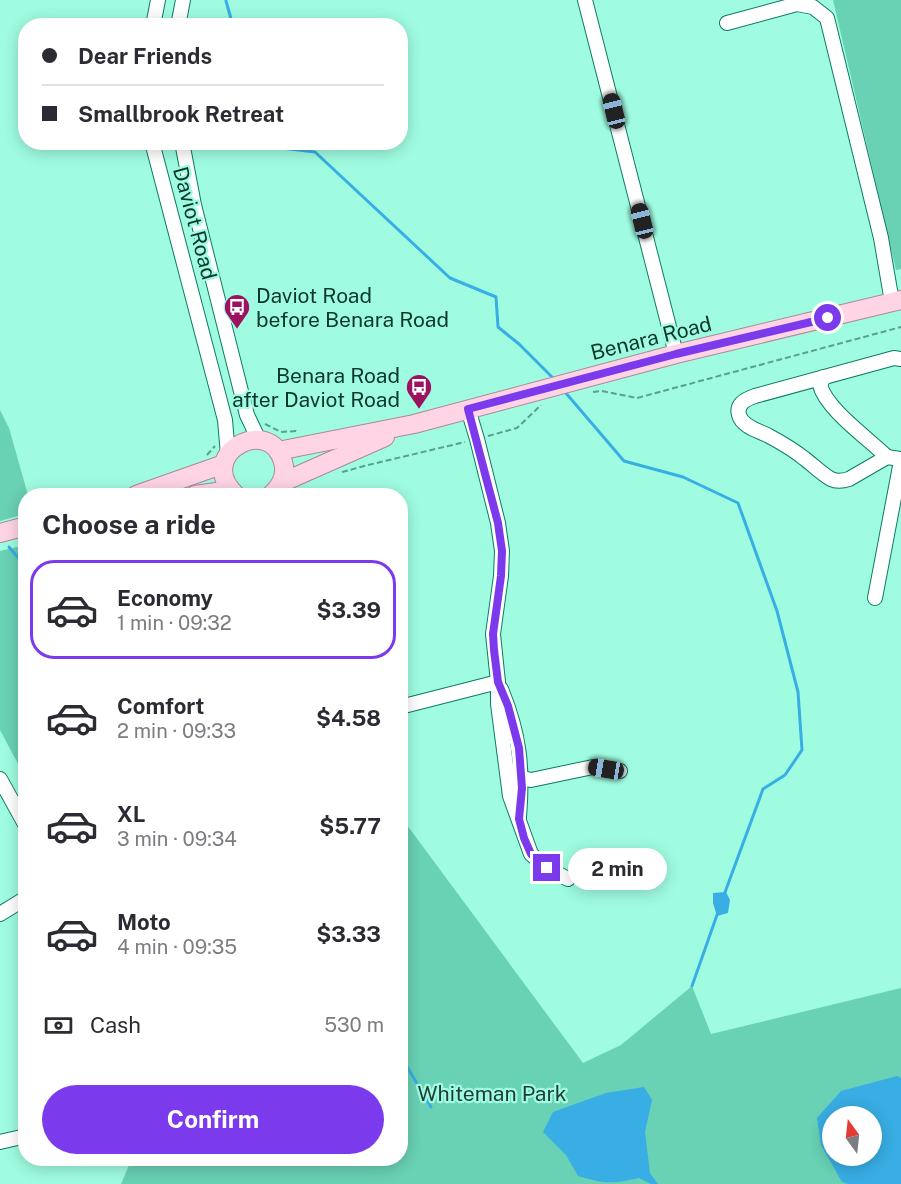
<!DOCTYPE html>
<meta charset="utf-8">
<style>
body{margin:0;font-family:"Public Sans",sans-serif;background:#f7f7f7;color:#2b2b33;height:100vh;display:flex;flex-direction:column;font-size:22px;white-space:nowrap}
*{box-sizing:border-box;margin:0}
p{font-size:20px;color:#7c7c81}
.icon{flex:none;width:33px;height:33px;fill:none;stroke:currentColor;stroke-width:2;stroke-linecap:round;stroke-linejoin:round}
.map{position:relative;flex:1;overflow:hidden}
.panel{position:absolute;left:18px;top:488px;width:390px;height:678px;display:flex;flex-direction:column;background:#fff;border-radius:24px;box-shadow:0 3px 15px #0003}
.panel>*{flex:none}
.top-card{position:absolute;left:18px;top:18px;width:390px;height:132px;border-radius:24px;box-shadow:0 3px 15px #0003;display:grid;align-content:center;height:132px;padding:0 24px;background:#fff}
.needle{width:39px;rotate:345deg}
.fabs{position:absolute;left:822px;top:1106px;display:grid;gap:12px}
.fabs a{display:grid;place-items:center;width:60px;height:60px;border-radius:50%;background:#fff;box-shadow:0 3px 15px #0003;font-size:30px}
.end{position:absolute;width:27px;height:27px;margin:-14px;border:8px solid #7c3aed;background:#fff;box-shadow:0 0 0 3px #fff}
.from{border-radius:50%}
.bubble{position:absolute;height:42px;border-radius:21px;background:#fff;box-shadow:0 3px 15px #0003;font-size:20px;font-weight:700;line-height:42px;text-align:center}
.car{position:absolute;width:18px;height:36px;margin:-18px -9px;border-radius:8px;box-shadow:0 0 4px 2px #0007;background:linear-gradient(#222 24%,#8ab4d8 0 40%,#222 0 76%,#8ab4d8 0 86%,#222 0)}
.top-card b{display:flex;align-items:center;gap:21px;height:57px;font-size:22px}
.top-card b+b{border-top:2px solid #e1e1e2}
.top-card i{width:15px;height:15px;background:#2b2b33}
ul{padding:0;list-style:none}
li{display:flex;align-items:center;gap:18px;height:99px;margin:0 12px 9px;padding:0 12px;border:3px solid transparent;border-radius:24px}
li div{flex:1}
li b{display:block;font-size:22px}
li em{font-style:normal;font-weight:700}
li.on{border-color:#7c3aed}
li>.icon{width:54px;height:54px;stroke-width:1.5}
h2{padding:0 24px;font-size:27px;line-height:72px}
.pay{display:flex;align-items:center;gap:15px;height:66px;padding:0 24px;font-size:22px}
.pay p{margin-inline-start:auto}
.primary-button{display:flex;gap:12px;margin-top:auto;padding:12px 24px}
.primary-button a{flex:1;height:69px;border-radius:36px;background:#7c3aed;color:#fff;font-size:24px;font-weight:700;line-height:69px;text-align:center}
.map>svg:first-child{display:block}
.green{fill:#69d1b4;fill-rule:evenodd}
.water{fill:#38aee4;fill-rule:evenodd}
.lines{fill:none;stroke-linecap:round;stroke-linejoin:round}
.stream{stroke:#38aee4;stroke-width:3}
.minor-casing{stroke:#0c7b64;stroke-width:16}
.major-casing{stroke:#aa8a99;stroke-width:20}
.path{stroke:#5ba08c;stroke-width:2;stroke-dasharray:6 3;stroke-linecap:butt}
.minor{stroke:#fff;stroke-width:14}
.major{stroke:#ffd4e5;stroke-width:18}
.route{stroke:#7c3aed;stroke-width:8}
.labels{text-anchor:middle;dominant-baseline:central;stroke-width:4.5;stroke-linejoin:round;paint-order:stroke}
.street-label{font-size:21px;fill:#0d362c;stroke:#9ffce0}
.poi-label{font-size:21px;fill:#0d362c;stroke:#9ffce0;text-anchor:start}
.park-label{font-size:21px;fill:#1f3c34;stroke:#9ffce0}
</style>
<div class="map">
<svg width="901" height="1184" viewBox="0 0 901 1184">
<rect width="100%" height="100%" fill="#9ffce0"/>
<g class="green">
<polygon points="833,0 901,0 901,269 896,270"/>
<polygon points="0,410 9,428 28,495 26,495 25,514 0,521"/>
<polygon points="25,545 26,545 25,777 0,730 0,551"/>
<path d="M 401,817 L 583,1063 L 621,1045 L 692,986 L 711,1034 L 901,988 L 901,1184 L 121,1184 L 132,1158 L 400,1158 ZM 832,1116 L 872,1116 L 872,1155 L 832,1155 Z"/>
</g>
<g class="water">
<polygon points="726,892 730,900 728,913 717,916 713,903 713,893"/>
<path d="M 897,1076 L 901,1078 L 901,1184 L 848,1184 L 842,1182 L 821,1145 L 817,1118 L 841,1091 ZM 832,1116 L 872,1116 L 872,1155 L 832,1155 Z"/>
<path d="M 644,1087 L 652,1100 L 645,1132 L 650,1173 L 658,1184 L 651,1184 L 639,1178 C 612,1184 605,1184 578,1176 L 566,1155 L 543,1132 L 553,1112 L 606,1093 Z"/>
</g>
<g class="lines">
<g class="stream">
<polyline points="226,1 233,26"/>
<polyline points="265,142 265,144 282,148 315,152 450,278 496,297 498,327 519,344 555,380"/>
<polyline points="565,392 624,461 683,477 738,503 777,611 798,692 802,750 785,775 763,789 724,895"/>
<polyline points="9,547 26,567"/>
<polyline points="692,986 718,912"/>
<polyline points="400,1055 431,1107"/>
</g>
<g class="minor-casing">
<g id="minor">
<polyline points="585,0 676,354"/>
<polyline points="727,23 797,4 813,7 827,18 881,238 892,302"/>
<polyline points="153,26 158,0"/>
<polyline points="178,26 183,0"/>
<polyline points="152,142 225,420 228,455"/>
<polyline points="182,142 194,205 247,415 259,440"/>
<path d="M 901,359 L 894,358 L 755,396 C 746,399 736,404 739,415 C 742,427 760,431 769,436 C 782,443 794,450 805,459 C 813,465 822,474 831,479 C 837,482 843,481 849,479 L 887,457 L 901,459"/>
<path d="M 824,377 L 820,385 C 826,409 869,439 887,457"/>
<polyline points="468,409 477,439 498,523 502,551 501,576 493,634 498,682 498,704 510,796 531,854 547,868 568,879"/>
<polyline points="875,598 901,461"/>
<path d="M 501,689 C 520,735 523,768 519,817"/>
<polyline points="400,707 498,682"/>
<polyline points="514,776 531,780 593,767 620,771"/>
<polyline points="0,779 26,826"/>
<polyline points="0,914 26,898"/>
<polyline points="0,1142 26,1136"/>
</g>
</g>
<g class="major-casing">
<g id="major">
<polyline points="278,451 414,424 676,354 901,300"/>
<polyline points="281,483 385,437"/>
<polyline points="136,495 224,464"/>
<polyline points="195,495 231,490"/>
<path d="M 236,495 C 193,455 270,413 283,462 C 287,475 281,486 271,495"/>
<polyline points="0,533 26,526"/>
</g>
</g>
<g class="path">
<polyline points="593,392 602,391 637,398 901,327"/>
<polyline points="265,424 281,432 296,431 297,433"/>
<polyline points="488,436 517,428 541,405"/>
<polyline points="207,455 215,446"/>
<polyline points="342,472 368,465 465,442"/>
</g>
<use href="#minor" class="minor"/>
<use href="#major" class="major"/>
</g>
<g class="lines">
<polyline class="route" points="547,868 531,854 524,838 519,819 522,788 519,748 508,706 498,682 494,650 493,634 501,576 502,551 498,523 468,409 676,354 828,318"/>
</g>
<defs>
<g id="bus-pin" transform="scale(1.35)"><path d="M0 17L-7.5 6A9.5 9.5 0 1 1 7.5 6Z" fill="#9c1261" stroke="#9ffce0"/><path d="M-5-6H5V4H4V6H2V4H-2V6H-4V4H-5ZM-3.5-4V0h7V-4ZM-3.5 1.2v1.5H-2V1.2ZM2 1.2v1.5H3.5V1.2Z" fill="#fff"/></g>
</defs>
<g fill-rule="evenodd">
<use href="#bus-pin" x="237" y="307"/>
<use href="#bus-pin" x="419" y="387"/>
</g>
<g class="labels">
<g class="street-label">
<text transform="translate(195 223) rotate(75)">Daviot Road</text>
<text transform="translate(651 338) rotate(-14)">Benara Road</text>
</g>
<g class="poi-label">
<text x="256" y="295">Daviot Road<tspan x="256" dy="24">before Benara Road</tspan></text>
<text x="400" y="375" text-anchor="end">Benara Road<tspan x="400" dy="24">after Daviot Road</tspan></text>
</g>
<g class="park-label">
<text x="492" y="1093">Whiteman Park</text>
</g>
</g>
</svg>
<div class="fabs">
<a><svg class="needle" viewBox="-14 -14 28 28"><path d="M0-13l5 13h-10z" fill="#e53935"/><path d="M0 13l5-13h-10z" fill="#7c7c81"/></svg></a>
</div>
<i class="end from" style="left:828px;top:318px"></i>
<i class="end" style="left:547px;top:868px"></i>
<div class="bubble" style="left:568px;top:848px;width:99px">2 min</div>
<i class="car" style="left:614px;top:111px;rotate:346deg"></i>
<i class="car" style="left:642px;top:221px;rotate:346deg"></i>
<i class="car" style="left:606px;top:769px;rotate:279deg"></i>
<div class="top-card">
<b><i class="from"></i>Dear Friends</b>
<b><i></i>Smallbrook Retreat</b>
</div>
<section class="panel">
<h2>Choose a ride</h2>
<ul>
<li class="on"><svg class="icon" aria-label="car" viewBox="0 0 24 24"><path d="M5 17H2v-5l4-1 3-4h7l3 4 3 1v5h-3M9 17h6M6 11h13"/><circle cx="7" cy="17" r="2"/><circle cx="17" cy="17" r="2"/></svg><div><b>Economy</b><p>1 min · 09:32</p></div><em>$3.39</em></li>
<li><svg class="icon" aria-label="car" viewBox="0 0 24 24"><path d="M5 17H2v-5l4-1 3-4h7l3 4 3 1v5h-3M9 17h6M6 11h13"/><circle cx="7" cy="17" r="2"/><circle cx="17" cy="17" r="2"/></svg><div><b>Comfort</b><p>2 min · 09:33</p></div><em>$4.58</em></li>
<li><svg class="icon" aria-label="car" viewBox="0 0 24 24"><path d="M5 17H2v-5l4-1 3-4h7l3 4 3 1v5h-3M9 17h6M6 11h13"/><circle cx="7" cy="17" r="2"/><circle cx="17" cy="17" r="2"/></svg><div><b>XL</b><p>3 min · 09:34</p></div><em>$5.77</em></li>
<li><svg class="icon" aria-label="car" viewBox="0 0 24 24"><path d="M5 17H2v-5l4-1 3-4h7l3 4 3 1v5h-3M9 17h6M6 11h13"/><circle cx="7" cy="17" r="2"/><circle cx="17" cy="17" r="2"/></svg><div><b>Moto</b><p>4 min · 09:35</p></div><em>$3.33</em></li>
</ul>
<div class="pay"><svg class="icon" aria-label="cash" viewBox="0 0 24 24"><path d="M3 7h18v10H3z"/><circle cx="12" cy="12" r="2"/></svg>Cash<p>530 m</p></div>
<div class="primary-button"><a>Confirm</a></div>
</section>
</div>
